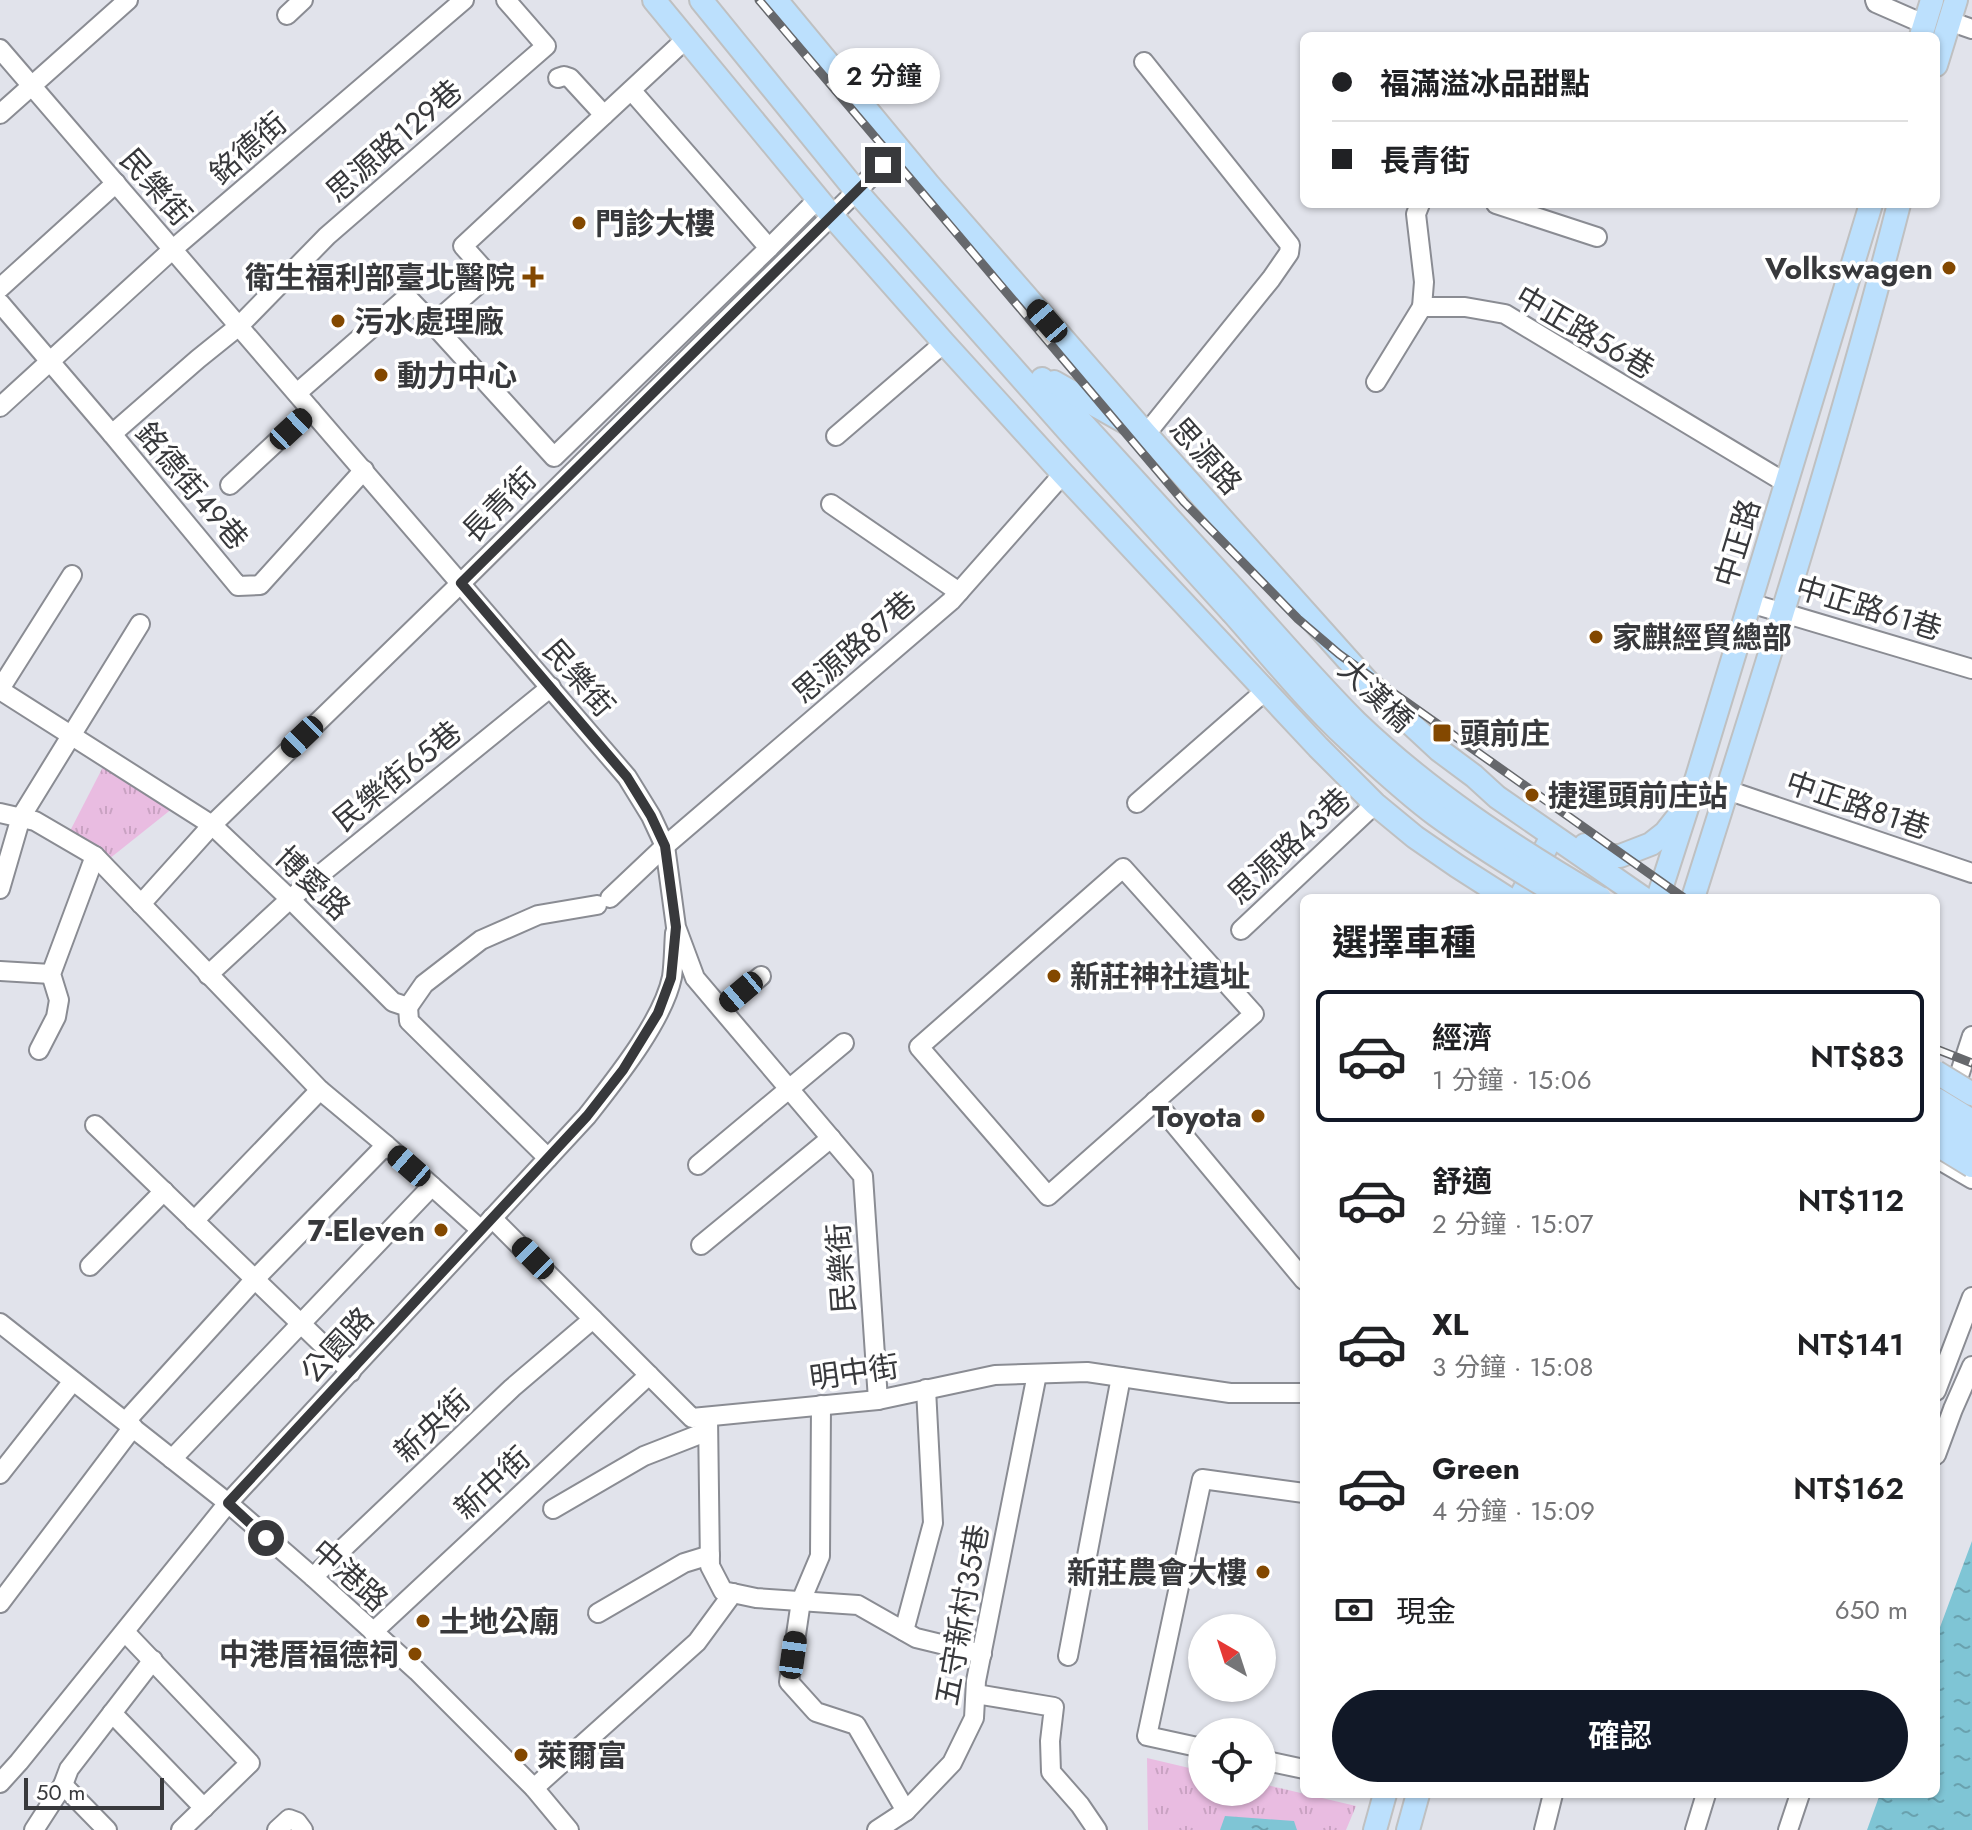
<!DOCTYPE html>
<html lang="zh-TW">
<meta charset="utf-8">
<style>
body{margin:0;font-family:Jost,"Noto Sans TC",sans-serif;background:#f2f2f2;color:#202124;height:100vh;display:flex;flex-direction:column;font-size:30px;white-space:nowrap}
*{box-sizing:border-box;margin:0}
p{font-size:26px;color:#757577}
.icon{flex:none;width:44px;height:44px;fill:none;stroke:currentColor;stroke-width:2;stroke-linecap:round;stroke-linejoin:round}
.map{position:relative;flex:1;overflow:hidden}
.sheet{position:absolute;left:1300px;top:894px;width:640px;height:904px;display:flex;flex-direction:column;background:#fff;border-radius:12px;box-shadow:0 2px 6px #0004}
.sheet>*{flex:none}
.hud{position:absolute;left:1300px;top:32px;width:640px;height:176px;border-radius:12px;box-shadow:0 2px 6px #0004;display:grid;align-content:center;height:176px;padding:0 32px;background:#fff}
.needle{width:52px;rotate:321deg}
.controls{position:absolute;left:1188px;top:1614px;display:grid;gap:16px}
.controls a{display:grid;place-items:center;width:88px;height:88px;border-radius:50%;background:#fff;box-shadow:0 2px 6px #0004;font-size:40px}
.scale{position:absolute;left:24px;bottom:20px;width:140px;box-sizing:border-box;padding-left:8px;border:4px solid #38393c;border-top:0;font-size:22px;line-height:28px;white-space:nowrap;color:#38393c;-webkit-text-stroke:6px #fff;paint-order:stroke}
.end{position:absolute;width:36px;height:36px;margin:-18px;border:10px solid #38393c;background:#fff;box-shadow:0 0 0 4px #fff}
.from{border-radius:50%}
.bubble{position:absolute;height:56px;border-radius:28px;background:#fff;box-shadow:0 2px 6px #0004;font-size:26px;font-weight:600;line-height:56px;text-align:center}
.car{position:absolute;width:24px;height:48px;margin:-24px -12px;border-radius:10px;box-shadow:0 0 6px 2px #0007;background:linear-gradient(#222 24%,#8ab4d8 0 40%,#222 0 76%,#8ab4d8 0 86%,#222 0)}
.hud b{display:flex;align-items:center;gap:28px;height:76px;font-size:30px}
.hud b+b{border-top:2px solid #e0e0e0}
.hud i{width:20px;height:20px;background:#202124}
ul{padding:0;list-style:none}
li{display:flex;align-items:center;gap:24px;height:132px;margin:0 16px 12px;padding:0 16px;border:4px solid transparent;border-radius:12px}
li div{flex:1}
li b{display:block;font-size:30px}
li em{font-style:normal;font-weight:600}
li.on{border-color:#111827}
li>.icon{width:72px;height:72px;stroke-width:1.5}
h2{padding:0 32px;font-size:36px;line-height:96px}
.pay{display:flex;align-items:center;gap:20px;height:88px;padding:0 32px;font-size:30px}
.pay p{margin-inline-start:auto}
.action{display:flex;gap:16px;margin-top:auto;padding:16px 32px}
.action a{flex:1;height:92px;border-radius:48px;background:#111827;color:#fff;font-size:32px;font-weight:600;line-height:92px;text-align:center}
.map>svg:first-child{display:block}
.grass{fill:url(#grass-tufts)}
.water{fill:url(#water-ripples)}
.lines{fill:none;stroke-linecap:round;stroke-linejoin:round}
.minor-casing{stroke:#8a8c93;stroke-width:22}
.major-casing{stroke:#bfc0c1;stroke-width:26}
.minor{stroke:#fff;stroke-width:18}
.major{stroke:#bce0fd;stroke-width:22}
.rail-casing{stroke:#66686c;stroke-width:9}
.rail{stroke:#fff;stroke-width:6;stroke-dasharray:18;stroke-linecap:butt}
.major-bridge-casing{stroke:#bfc0c1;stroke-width:26;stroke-linecap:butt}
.major-bridge{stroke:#bce0fd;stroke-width:22}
.route{stroke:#38393c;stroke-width:10}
.poi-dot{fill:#834800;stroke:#fff;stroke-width:3}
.labels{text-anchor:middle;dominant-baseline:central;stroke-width:7;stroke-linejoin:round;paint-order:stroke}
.street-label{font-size:30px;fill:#38393c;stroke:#fff}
.poi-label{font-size:30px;font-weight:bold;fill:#38393c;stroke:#fff;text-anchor:start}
</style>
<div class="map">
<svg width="1972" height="1830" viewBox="0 0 1972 1830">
<defs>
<pattern id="grass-tufts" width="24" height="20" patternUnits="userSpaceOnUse" patternTransform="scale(2)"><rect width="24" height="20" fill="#e9bce1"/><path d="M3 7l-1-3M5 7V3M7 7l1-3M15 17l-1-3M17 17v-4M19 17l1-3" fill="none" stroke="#c9a2c2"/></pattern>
<pattern id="water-ripples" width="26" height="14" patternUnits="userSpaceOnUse" patternTransform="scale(2)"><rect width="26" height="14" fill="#7fc5d5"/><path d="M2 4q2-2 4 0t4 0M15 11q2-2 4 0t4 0" fill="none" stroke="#69a1ae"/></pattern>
</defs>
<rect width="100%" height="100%" fill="#e1e3eb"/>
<g class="grass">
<polygon points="105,763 173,808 109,859 70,831"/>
<polygon points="1147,1758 1202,1771 1202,1792 1262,1792 1262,1784 1356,1806 1346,1830 1148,1830"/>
</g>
<g class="water">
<polygon points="1972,1541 1972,1830 1867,1830 1880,1794 1936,1794 1936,1638"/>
<polygon points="1225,1816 1294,1821 1297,1830 1220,1830"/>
</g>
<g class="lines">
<g class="minor-casing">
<g id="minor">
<polyline points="1875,0 1876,3 1924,24"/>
<polyline points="287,15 303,0"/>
<polyline points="1949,21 1972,29"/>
<polyline points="0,49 627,777 651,816 665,846 676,927 695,978 863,1176 878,1400"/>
<polyline points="1144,62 1290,245 1289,253 1271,279 1146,434"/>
<polyline points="558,78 564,76 570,78 604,115"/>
<polyline points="631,90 769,248 554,457 433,324 489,275 463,246 686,39"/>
<polyline points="0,114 128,0"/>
<polyline points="1420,204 1416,214 1424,282 1422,307"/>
<polyline points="1496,204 1597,237"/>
<polyline points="769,248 818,199"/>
<polyline points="0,288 116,183"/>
<polyline points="0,303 112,434 238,586 260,585 364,470"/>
<polyline points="1376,382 1422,307 1465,307 1505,314 1786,483"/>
<polyline points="297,393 407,297 433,324"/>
<polyline points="0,407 173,249 464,0"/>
<polyline points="112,434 198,359 239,326 327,236 546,46 506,0"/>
<polyline points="836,436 944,343"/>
<polyline points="230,485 311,410"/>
<polyline points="831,504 959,592"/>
<polyline points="1750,603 1972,669"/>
<polyline points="0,689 72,575"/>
<polyline points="0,690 212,825 290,899 393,1002 408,1007 409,1021 548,1158"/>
<polyline points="1727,790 1972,873"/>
<polyline points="1137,803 1265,691"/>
<polyline points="0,813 35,821 95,856 320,1090 386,1145 481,1230"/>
<polygon points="1123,868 1254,1014 1048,1196 919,1047"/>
<polyline points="0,889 21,817 140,624"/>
<polyline points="610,898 665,846 951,601 1063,474"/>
<polyline points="141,904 212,825 461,583 899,149"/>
<polyline points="1241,930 1375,804"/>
<polyline points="0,971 51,974"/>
<polyline points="208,975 290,899 551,687"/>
<polyline points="408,1007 424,984 481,940 538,915 597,905"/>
<polyline points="722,1009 761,976"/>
<polyline points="39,1050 56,1017 59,1000 51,974 95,856"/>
<polyline points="1953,1094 1972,1036"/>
<polyline points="1155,1101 1304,1280"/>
<polyline points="95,1125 351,1372"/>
<polyline points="1936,1158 1972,1179"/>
<polyline points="698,1165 844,1043"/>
<polyline points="492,1218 692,1418 878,1400 995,1375 1087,1372 1230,1393 1304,1393"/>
<polyline points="194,1221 320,1090"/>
<polyline points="701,1245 831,1138"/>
<polyline points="90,1266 164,1191"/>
<polyline points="0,1323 228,1503 313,1577 417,1671 534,1788 569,1830"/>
<polyline points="1936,1391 1972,1297"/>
<polyline points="821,1405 820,1556 801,1601 789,1682 816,1712 856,1725 906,1811"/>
<polyline points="708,1417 710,1566 723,1591 756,1598 858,1605 916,1638 982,1654"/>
<polyline points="126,1421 254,1280 386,1145"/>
<polyline points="1936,1455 1953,1409 1972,1366"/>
<polyline points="172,1459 432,1186"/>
<polyline points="0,1474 73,1381"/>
<polyline points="553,1509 644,1456 708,1431"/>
<polyline points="313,1577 512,1388 593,1319"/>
<polyline points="0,1603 133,1427"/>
<polyline points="598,1613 684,1563 710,1555"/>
<polyline points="904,1631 933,1523 926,1389"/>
<polyline points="125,1632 250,1763 181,1830"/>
<polyline points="373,1632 649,1375"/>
<polyline points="1068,1656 1121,1377"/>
<polyline points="976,1694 1054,1707 1050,1741 1051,1772 1080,1805 1097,1830"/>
<polyline points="112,1713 204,1808"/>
<polyline points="1202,1748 1147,1736 1202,1479 1304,1493"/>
<polyline points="1262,1760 1304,1769"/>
<path d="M 0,1783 L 19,1762 L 228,1503 L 587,1116 C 615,1080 663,1021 672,977 C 674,963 674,947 675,933"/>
<polyline points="63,1785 107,1830"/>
<polyline points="534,1788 697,1642 733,1593"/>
<polyline points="34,1830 63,1785 69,1769 153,1660"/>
<polyline points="277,1830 289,1819 297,1822 303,1830"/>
<polyline points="877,1830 906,1811 952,1763 974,1718 976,1681 1037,1374"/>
<polyline points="1544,1830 1553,1794"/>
<polyline points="1695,1830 1706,1794"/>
<polyline points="1788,1830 1800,1794"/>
</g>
</g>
<g class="major-casing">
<g id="major">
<polyline points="654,0 833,217 944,343 1063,474 1318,747 1375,804 1415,837 1457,866 1507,898"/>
<polyline points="701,0 857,192 1070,433 1232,612"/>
<polyline points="776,0 929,185 1146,434 1366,680 1397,711 1439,750 1474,776 1497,797 1643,898"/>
<polyline points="1921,36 1932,0"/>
<polyline points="1936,65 1956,0"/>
<polyline points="1042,379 1244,600"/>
<polyline points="1054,382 1132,426"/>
<polyline points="1585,845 1607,856 1620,856 1651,844 1665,833 1680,814"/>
<polyline points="1520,898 1552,836"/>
<polyline points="1658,898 1697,777 1871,204"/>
<path d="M 1693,898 C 1766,668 1839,438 1899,204"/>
<polyline points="1375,1830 1385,1794"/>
<polyline points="1408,1830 1418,1794"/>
</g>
</g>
<use href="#minor" class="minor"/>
<use href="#major" class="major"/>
<g class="rail-casing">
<g id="rail">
<polyline points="759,0 1184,502 1298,619 1339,654 1368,675 1684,898"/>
<polyline points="1936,1049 1972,1063"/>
</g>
</g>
<use href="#rail" class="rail"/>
<g class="major-bridge-casing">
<g id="major-bridge">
<path d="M 1244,600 C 1281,641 1317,683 1356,722 C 1429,792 1513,847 1600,898"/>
<path d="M 1232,612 C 1270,655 1306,700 1348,739 C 1376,765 1405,792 1436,815 C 1477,845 1521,872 1565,898"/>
<polyline points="1936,1072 1972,1094"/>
<polyline points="1936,1099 1972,1121"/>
<polyline points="1936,1122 1972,1144"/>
<polyline points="1936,1144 1972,1166"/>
</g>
</g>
<use href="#major-bridge" class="major-bridge"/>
</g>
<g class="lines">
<polyline class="route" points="266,1538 228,1503 587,1116 623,1070 658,1013 671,978 676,927 665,846 651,816 627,777 461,583 883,165"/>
</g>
<g class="poi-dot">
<circle cx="579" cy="223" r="8"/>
<circle cx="1949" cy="268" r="8"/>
<path d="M529 265h8v8h8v8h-8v8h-8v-8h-8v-8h8z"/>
<circle cx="338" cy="321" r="8"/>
<circle cx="381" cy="375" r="8"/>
<circle cx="1596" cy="637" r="8"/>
<rect x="1432" y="723" width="20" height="20" rx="4"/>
<circle cx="1532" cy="795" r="8"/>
<circle cx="1054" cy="976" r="8"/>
<circle cx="1258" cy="1116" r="8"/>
<circle cx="441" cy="1230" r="8"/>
<circle cx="1263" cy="1572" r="8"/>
<circle cx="423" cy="1621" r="8"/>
<circle cx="415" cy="1654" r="8"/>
<circle cx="521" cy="1755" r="8"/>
</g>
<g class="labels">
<g class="street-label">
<text transform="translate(394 141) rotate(-41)">思源路129巷</text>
<text transform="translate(248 148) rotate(-41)">銘德街</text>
<text transform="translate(156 187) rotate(49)">民樂街</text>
<text transform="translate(1585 332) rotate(30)">中正路56巷</text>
<text transform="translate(1206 456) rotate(48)">思源路</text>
<text transform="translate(192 486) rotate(50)">銘德街49巷</text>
<text transform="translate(499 505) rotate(-45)">長青街</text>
<text transform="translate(1737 543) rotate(-73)">中正路</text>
<text transform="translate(1869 608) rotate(17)">中正路61巷</text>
<text transform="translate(854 647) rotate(-41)">思源路87巷</text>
<text transform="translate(579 678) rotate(49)">民樂街</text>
<text transform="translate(1376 695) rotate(44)">大漢橋</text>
<text transform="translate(397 776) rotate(-39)">民樂街65巷</text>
<text transform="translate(1858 805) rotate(19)">中正路81巷</text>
<text transform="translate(1289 846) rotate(-43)">思源路43巷</text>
<text transform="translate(313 883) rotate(44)">博愛路</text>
<text transform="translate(841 1268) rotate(-94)">民樂街</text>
<text transform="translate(337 1345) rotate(-47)">公園路</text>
<text transform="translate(854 1372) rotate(-8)">明中街</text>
<text transform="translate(432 1426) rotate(-43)">新央街</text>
<text transform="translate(492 1483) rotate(-43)">新中街</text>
<text transform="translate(350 1575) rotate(42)">中港路</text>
<text transform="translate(962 1615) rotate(-80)">五守新村35巷</text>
</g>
<g class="poi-label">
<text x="595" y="223">門診大樓</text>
<text x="1933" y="268" text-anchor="end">Volkswagen</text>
<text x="515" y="277" text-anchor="end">衛生福利部臺北醫院</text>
<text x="354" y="321">污水處理廠</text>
<text x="397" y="375">動力中心</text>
<text x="1612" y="637">家麒經貿總部</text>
<text x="1460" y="733">頭前庄</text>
<text x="1548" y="795">捷運頭前庄站</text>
<text x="1070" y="976">新莊神社遺址</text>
<text x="1242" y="1116" text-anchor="end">Toyota</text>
<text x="425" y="1230" text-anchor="end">7-Eleven</text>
<text x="1247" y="1572" text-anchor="end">新莊農會大樓</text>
<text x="439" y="1621">土地公廟</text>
<text x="399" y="1654" text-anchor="end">中港厝福德祠</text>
<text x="537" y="1755">萊爾富</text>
</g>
</g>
</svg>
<div class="controls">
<a><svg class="needle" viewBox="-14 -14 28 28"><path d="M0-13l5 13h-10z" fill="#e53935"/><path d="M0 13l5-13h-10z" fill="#757577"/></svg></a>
<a><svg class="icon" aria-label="locate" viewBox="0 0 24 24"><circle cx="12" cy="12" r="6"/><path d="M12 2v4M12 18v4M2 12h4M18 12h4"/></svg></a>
</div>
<div class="scale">50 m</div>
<i class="end from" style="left:266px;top:1538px"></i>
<i class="end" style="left:883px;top:165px"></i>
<div class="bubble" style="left:828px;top:48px;width:112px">2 分鐘</div>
<i class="car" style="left:1047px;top:321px;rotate:319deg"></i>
<i class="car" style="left:291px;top:429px;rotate:47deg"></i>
<i class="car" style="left:302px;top:737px;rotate:226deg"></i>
<i class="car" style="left:741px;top:992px;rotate:230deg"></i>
<i class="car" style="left:409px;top:1166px;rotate:311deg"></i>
<i class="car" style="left:533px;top:1258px;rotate:315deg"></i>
<i class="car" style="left:793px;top:1655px;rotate:8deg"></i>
<div class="hud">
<b><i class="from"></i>福滿溢冰品甜點</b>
<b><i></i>長青街</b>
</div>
<section class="sheet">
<h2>選擇車種</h2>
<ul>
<li class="on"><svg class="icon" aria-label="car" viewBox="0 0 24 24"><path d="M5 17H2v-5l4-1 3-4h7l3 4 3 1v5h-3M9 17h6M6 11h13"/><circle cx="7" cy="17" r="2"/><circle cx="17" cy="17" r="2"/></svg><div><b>經濟</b><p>1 分鐘 · 15:06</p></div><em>NT$83</em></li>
<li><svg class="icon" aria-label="car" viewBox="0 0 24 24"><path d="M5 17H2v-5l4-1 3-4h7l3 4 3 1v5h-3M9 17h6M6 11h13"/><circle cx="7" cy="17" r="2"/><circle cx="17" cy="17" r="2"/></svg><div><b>舒適</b><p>2 分鐘 · 15:07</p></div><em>NT$112</em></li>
<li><svg class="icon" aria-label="car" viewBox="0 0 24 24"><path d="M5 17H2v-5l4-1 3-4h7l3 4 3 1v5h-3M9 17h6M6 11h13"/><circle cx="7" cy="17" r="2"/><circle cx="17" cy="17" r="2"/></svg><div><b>XL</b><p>3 分鐘 · 15:08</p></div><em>NT$141</em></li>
<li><svg class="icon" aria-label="car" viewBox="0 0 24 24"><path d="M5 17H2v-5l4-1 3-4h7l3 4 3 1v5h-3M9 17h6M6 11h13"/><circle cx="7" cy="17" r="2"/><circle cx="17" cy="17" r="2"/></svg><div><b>Green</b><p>4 分鐘 · 15:09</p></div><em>NT$162</em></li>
</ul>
<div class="pay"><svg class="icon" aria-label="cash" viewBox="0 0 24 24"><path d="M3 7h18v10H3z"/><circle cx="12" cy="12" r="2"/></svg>現金<p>650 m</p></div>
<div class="action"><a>確認</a></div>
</section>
</div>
